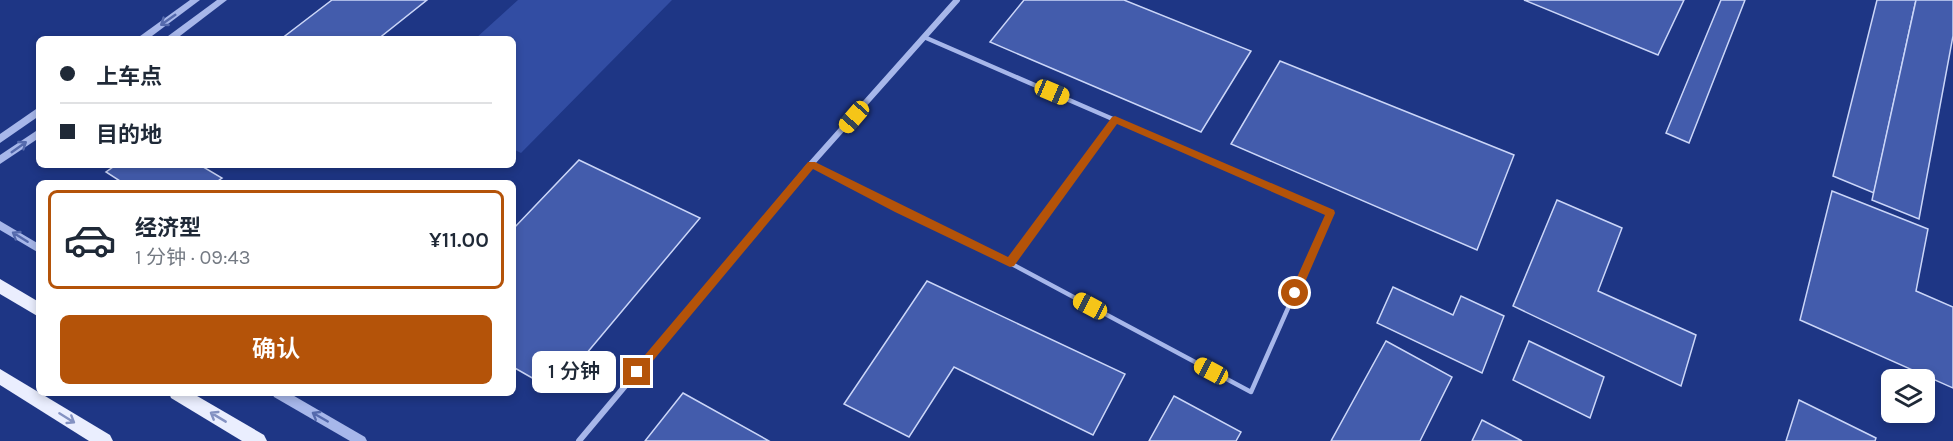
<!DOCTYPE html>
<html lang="zh">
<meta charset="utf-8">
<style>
body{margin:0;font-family:Karla,"Noto Sans SC",sans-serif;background:#f6f6f7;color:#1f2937;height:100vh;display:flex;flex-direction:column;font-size:22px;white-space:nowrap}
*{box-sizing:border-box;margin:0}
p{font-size:20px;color:#747a83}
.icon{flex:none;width:33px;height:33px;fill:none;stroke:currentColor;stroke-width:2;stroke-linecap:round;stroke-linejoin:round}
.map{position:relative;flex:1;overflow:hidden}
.sheet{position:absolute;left:36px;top:180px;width:480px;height:216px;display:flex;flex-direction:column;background:#fff;border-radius:9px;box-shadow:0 3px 9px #0003}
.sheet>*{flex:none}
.guide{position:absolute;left:36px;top:36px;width:480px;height:132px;border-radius:9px;box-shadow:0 3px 9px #0003;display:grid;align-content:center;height:132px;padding:0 24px;background:#fff}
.controls{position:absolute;left:1881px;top:369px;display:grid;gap:12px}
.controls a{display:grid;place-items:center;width:54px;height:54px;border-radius:9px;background:#fff;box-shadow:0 3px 9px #0003;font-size:30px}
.end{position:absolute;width:27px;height:27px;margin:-14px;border:8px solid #b45309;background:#fff;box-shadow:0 0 0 3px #fff}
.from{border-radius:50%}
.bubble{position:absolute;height:42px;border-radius:9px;background:#fff;box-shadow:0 3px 9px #0003;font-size:20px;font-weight:600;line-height:42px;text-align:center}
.car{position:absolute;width:18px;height:36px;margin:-18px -9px;border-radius:8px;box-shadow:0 0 4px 2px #0007;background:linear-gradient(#f5c518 24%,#345 0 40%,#f5c518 0 76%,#345 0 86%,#f5c518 0)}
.guide b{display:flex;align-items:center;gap:21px;height:57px;font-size:22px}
.guide b+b{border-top:2px solid #e0e1e3}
.guide i{width:15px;height:15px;background:#1f2937}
ul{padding:10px 0 0;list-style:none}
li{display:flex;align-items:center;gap:18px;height:99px;margin:0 12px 9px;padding:0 12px;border:3px solid transparent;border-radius:9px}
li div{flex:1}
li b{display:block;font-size:22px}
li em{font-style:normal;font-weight:600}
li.on{border-color:#b45309}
li>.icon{width:54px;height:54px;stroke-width:1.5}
.action{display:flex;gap:12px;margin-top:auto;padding:12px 24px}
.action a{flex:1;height:69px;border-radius:9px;background:#b45309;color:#fff;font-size:24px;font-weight:600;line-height:69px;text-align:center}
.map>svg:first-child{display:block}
.green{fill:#324da3}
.building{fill:#435cac;stroke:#cbd6f8;stroke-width:1.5}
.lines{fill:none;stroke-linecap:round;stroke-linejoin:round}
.service{stroke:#a7b7ea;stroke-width:4.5}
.minor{stroke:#a7b7ea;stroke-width:6}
.tertiary{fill:#a7b7ea;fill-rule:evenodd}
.primary{fill:#eaeefe;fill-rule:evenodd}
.oneway{stroke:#556aad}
.oneway2{stroke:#8492c2}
.route{fill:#b45309}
</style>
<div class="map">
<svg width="1953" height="441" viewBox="0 0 1953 441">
<rect width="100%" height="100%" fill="#1e3685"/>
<polygon class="green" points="518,0 672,0 521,153 513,149 513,39 475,39"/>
<g class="building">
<polygon points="332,0 427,0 378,39 281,39"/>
<polygon points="1024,0 1124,0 1251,51 1201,132 990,42"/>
<polygon points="1524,0 1684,0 1658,55"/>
<polygon points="1721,0 1745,0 1689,143 1666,133"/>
<polygon points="1877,0 1916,0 1874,193 1833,176"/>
<polygon points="1916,0 1953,0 1953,36 1919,219 1872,200"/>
<polygon points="1280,61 1514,155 1477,250 1231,144"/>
<polygon points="579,160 700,218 555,391 513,367 513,229"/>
<polygon points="116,165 200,165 222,178 215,183 123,183 106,172"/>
<polygon points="1832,191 1928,229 1916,291 1953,307 1953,388 1800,320"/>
<polygon points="1557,200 1622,228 1598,291 1696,335 1681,386 1513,306"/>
<polygon points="927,281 1125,374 1093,435 954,367 909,437 844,404"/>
<polygon points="1393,287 1453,315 1461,296 1504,316 1482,373 1377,323"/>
<polygon points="1386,341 1452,377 1420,441 1331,441"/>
<polygon points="1529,341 1604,377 1590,418 1513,380"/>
<polygon points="683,393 769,441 645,441"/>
<polygon points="1174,396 1241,432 1236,441 1149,441"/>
<polygon points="1799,400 1876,438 1875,441 1786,441"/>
<polygon points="1482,420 1522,441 1472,441"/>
</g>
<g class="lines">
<g class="service">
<polyline points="924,37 1115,120"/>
<polygon points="1115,120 1330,213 1251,392 1010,263"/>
<polyline points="811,164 898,210 1010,263"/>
</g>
<polyline class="minor" points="579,441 811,164 957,0"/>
<g class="tertiary">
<polygon points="190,0 200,0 148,39 136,39"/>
<polygon points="217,0 227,0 176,39 164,39"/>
<polygon points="39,107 39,116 0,143 0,134"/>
<polygon points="39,129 39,138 0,164 0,155"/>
<polygon points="0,221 39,244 39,253 0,230"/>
<polygon points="272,393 289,393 365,437 367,441 350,441 274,397"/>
</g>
<g class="primary">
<polygon points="0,279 39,302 39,317 0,294"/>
<polygon points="0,369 110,435 113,441 89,441 0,385"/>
<polygon points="169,393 192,393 264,435 267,441 242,441 171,398"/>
</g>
</g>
<defs><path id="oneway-shaft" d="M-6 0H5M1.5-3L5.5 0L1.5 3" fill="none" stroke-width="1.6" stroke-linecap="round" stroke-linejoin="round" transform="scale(1.5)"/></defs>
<g class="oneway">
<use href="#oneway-shaft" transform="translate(168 20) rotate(145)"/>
<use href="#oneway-shaft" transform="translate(19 147) rotate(-35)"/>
<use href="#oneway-shaft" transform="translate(20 237) rotate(-148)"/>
<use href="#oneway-shaft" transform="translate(320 417) rotate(-150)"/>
</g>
<g class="oneway2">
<use href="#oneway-shaft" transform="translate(218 417) rotate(-149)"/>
<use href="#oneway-shaft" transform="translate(67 418) rotate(32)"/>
</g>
<polygon class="route" points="1115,116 1334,210 1335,213 1299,296 1295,297 1290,293 1325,215 1117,124 1014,266 1010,267 895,212 813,169 641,375 634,375 634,368 808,162 815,162 1008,257 1112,117"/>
</svg>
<div class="controls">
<a><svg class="icon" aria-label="layers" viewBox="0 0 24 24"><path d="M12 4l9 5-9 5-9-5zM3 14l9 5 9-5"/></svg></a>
</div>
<i class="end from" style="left:1295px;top:293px"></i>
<i class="end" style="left:637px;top:372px"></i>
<div class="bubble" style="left:532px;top:351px;width:84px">1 分钟</div>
<i class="car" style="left:1052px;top:92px;rotate:113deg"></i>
<i class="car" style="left:854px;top:117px;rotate:221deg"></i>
<i class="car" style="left:1090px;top:306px;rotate:298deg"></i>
<i class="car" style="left:1211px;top:371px;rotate:298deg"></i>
<div class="guide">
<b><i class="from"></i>上车点</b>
<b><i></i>目的地</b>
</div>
<section class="sheet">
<ul>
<li class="on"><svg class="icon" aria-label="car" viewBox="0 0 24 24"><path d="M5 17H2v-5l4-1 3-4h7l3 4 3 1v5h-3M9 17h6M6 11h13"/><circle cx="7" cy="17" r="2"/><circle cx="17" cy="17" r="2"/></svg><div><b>经济型</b><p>1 分钟 · 09:43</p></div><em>¥11.00</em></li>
</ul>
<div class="action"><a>确认</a></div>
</section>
</div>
